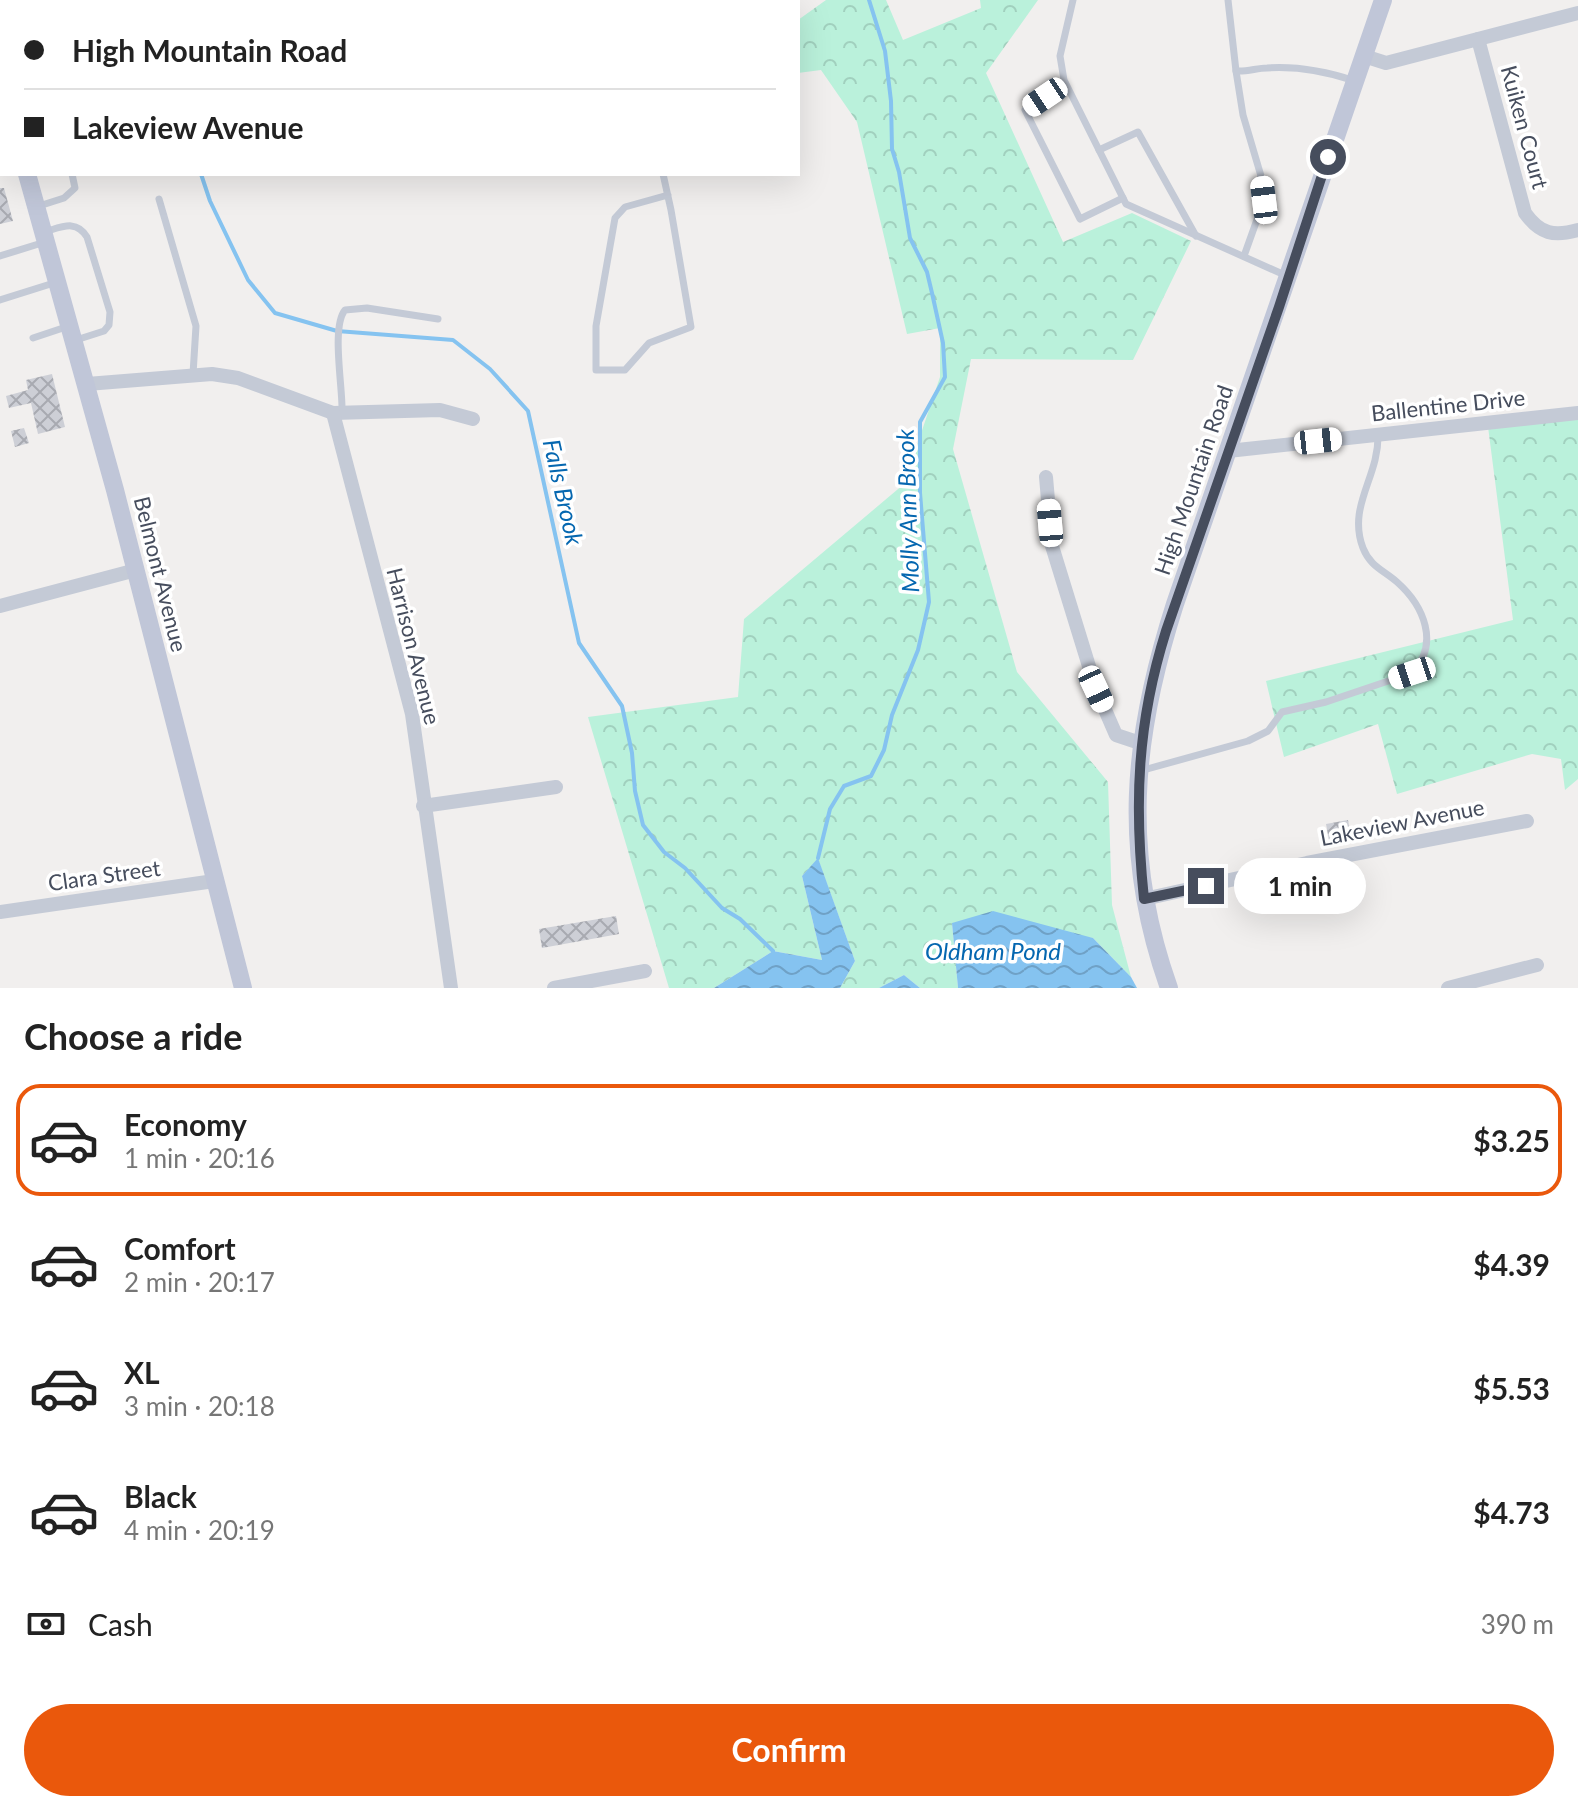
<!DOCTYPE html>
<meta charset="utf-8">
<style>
body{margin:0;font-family:Lato,sans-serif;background:#f2f2f2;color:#222;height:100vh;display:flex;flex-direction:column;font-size:30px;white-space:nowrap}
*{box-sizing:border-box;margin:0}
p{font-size:26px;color:#767676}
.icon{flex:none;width:44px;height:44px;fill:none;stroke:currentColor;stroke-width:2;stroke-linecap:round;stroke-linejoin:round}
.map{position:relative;height:988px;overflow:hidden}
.sheet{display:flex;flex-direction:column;background:#fff;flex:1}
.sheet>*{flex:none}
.guide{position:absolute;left:0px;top:0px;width:800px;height:176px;box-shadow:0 8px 32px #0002;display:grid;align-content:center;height:176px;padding:0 24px;background:#fff}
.end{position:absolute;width:36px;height:36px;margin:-18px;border:10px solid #464d5d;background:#fff;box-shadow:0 0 0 4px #fff}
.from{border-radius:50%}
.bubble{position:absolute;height:56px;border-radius:28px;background:#fff;box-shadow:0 8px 32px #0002;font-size:26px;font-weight:700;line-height:56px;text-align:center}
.car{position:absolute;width:24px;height:48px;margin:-24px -12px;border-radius:10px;box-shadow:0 0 6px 2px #0007;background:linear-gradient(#fff 24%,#345 0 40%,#fff 0 76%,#345 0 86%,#fff 0)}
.guide b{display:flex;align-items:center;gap:28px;height:76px;font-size:30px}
.guide b+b{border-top:2px solid #e0e0e0}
.guide i{width:20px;height:20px;background:#222}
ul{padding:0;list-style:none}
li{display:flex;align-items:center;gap:24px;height:112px;margin:0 16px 12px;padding:0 8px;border:4px solid transparent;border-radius:24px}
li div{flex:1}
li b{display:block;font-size:30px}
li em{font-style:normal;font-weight:700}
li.on{border-color:#ea580c}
li>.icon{width:72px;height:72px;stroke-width:1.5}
h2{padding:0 24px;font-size:36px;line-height:96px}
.pay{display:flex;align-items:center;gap:20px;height:88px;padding:0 24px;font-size:30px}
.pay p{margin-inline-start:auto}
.cta{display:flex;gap:16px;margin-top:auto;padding:16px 24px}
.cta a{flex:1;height:92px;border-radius:48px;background:#ea580c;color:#fff;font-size:32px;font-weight:700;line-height:92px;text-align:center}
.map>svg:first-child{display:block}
.forest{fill:url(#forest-crowns)}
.water{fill:url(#water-waves)}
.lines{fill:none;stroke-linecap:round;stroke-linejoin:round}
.stream{stroke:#85c3f0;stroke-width:4}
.building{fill:url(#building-cross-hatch)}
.lane{stroke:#c4cad6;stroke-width:7}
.street{stroke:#c4cad6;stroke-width:14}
.secondary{stroke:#c0c6d8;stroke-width:18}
.route{stroke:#464d5d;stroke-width:10}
.labels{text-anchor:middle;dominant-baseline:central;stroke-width:7;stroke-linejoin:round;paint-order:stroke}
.street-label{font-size:22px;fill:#464d5d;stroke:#fff}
.water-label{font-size:24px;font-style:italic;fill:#0567b0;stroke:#fff}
</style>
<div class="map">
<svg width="1578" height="988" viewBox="0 0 1578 988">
<defs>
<pattern id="forest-crowns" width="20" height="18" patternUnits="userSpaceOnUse" patternTransform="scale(2)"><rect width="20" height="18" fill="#baf1db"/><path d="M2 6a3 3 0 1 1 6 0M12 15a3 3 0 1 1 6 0" fill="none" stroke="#a1d0be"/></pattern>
<pattern id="water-waves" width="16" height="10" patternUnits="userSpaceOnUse" patternTransform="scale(2)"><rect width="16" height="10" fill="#85c3f0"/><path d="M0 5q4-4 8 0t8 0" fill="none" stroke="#6fa1c6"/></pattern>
<pattern id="building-cross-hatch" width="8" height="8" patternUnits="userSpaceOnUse" patternTransform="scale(2)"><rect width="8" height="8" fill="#cdcfd6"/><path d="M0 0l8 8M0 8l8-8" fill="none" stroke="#a8aab1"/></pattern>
</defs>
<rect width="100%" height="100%" fill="#f1efee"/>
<g class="forest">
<polygon points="826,0 886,0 903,40 981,8 980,0 1038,0 986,73 1063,242 1132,213 1191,241 1133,360 971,359 953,449 1017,672 1108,782 1112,905 1131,977 1093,938 952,923 958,988 920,988 904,975 879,988 840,988 855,961 818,859 802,876 822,960 773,951 714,988 669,988 588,717 738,697 744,619 904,484 940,377 940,328 907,334 857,122 821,70 798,73 798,20"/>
<polygon points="1578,411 1578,779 1565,790 1561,759 1532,754 1397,794 1378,724 1284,757 1266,681 1513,620 1487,419"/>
</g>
<g class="water">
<polygon points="818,858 855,961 840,988 714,988 773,951 822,960 802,876"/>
<polygon points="993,911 1093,938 1131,977 1137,988 958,988 952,923"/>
<polygon points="904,975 920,988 879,988"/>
</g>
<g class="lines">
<g class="stream">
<polyline points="76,0 79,2"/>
<polyline points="201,174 210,201 248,280 275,313 337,331 453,340 490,369 528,411 579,643 622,706 632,753 635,791 643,825 664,852 685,868 722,908 740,919 773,951"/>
<polyline points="818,858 830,809 844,786 871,776 884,750 892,715 918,650 929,602 920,493 920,422 945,377 943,343 932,293 927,272 910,238 899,172 892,149 891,101 885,51 869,0"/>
</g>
</g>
<g class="building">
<polygon points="0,188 4,188 13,221 0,224"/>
<polygon points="52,374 65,427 38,434 31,403 9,408 6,396 28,390 26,380"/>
<polygon points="24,428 29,443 15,447 11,431"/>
<polygon points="1348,820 1351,836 1329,840 1326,824"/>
<polygon points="616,916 619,934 542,948 539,929"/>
</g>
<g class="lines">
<g class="lane">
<polyline points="384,0 384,2"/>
<polyline points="1073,0 1060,56 1064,80 1126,204 1287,276"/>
<polyline points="1228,0 1236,71"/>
<polyline points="1065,83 1025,110 1080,219 1123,198"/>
<polyline points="1099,150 1138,132 1196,236"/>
<polyline points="663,174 671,210 691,327 649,343 625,370 596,370 596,326 615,218 625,207 668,195"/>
<polyline points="159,199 196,326 193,374"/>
<polyline points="39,206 64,198 75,188 72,174"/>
<path d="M 44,232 C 62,227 76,219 87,237 L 110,312 L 109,325 L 104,331 L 76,340"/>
<polyline points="0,256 45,242"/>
<path d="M 1244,256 L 1264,200 L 1261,176 L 1243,115 L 1236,71 C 1247,72 1257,68 1267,68 C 1296,66 1328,72 1355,81"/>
<polyline points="0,300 57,282"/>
<polyline points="33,338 69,326"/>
<path d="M 342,412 C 343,388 331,327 345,310 L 367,308 L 438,319"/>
<path d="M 1140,771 L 1248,741 L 1268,731 L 1282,712 L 1326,702 L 1412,673 C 1440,644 1424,606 1397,582 C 1383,570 1370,566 1363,548 C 1347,506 1379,477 1378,435"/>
</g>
<g class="street">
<polyline points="635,0 635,2"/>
<path d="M 1478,39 L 1525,213 C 1540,234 1554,237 1578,230"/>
<polyline points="1364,56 1386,63 1578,13"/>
<polyline points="87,384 212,374 238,378 333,413 440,410 473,419"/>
<polyline points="333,413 412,714 451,988"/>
<polyline points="1228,451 1578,413"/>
<polyline points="1046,477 1052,546 1096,689 1116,735 1140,743"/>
<polyline points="0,606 136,570"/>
<polyline points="423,806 556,787"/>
<polyline points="1144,899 1307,863 1527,821"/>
<polyline points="0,912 214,881"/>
<polyline points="554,988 645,971"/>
<polyline points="1448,988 1537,965"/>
</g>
<g class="secondary">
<polyline points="0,82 2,89"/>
<polyline points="27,174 115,490 243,988"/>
<path d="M 1169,988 C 1121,853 1132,738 1175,604 L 1383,0"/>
</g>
</g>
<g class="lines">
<path class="route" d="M 1206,886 L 1144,899 C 1134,803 1137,723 1166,631 L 1279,307 L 1328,157"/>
</g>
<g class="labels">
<g class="street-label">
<text transform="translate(1525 127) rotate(75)">Kuiken Court</text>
<text transform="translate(1448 405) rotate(-6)">Ballentine Drive</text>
<text transform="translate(1193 480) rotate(-71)">High Mountain Road</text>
<text transform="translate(161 574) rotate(76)">Belmont Avenue</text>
<text transform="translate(414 646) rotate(76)">Harrison Avenue</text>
<text transform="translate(1402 822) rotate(-11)">Lakeview Avenue</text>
<text transform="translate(104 875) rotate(-8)">Clara Street</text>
</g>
<g class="water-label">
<text transform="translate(564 492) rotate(77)">Falls Brook</text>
<text transform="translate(907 511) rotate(-92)">Molly Ann Brook</text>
<text x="993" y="950">Oldham Pond</text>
</g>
</g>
</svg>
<i class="end from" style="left:1328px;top:157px"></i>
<i class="end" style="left:1206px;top:886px"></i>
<div class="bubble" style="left:1234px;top:858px;width:132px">1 min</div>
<i class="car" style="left:1045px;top:97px;rotate:236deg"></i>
<i class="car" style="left:1264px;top:200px;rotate:353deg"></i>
<i class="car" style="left:1318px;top:441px;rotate:84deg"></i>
<i class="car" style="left:1050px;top:523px;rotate:355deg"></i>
<i class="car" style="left:1412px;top:673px;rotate:252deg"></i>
<i class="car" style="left:1096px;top:689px;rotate:155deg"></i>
<div class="guide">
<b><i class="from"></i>High Mountain Road</b>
<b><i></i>Lakeview Avenue</b>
</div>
</div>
<section class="sheet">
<h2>Choose a ride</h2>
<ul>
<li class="on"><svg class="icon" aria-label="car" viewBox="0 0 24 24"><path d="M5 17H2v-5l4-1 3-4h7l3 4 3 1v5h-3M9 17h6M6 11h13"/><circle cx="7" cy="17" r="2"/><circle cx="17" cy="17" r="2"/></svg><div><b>Economy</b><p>1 min · 20:16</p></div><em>$3.25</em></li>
<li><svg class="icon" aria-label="car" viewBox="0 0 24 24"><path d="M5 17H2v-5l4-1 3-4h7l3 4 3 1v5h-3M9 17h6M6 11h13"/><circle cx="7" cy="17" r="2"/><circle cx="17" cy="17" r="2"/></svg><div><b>Comfort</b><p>2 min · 20:17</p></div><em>$4.39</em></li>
<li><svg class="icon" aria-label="car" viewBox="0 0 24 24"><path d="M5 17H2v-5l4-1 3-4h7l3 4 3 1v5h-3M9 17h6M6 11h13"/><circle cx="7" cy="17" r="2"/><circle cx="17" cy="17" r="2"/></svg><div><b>XL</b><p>3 min · 20:18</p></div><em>$5.53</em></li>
<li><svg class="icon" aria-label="car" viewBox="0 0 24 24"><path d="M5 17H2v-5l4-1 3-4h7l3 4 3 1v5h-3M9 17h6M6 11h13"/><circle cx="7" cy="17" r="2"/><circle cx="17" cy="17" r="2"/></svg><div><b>Black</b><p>4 min · 20:19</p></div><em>$4.73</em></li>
</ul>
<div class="pay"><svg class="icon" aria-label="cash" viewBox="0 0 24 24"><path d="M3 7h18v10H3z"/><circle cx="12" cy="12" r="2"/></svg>Cash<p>390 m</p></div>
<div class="cta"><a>Confirm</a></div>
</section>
